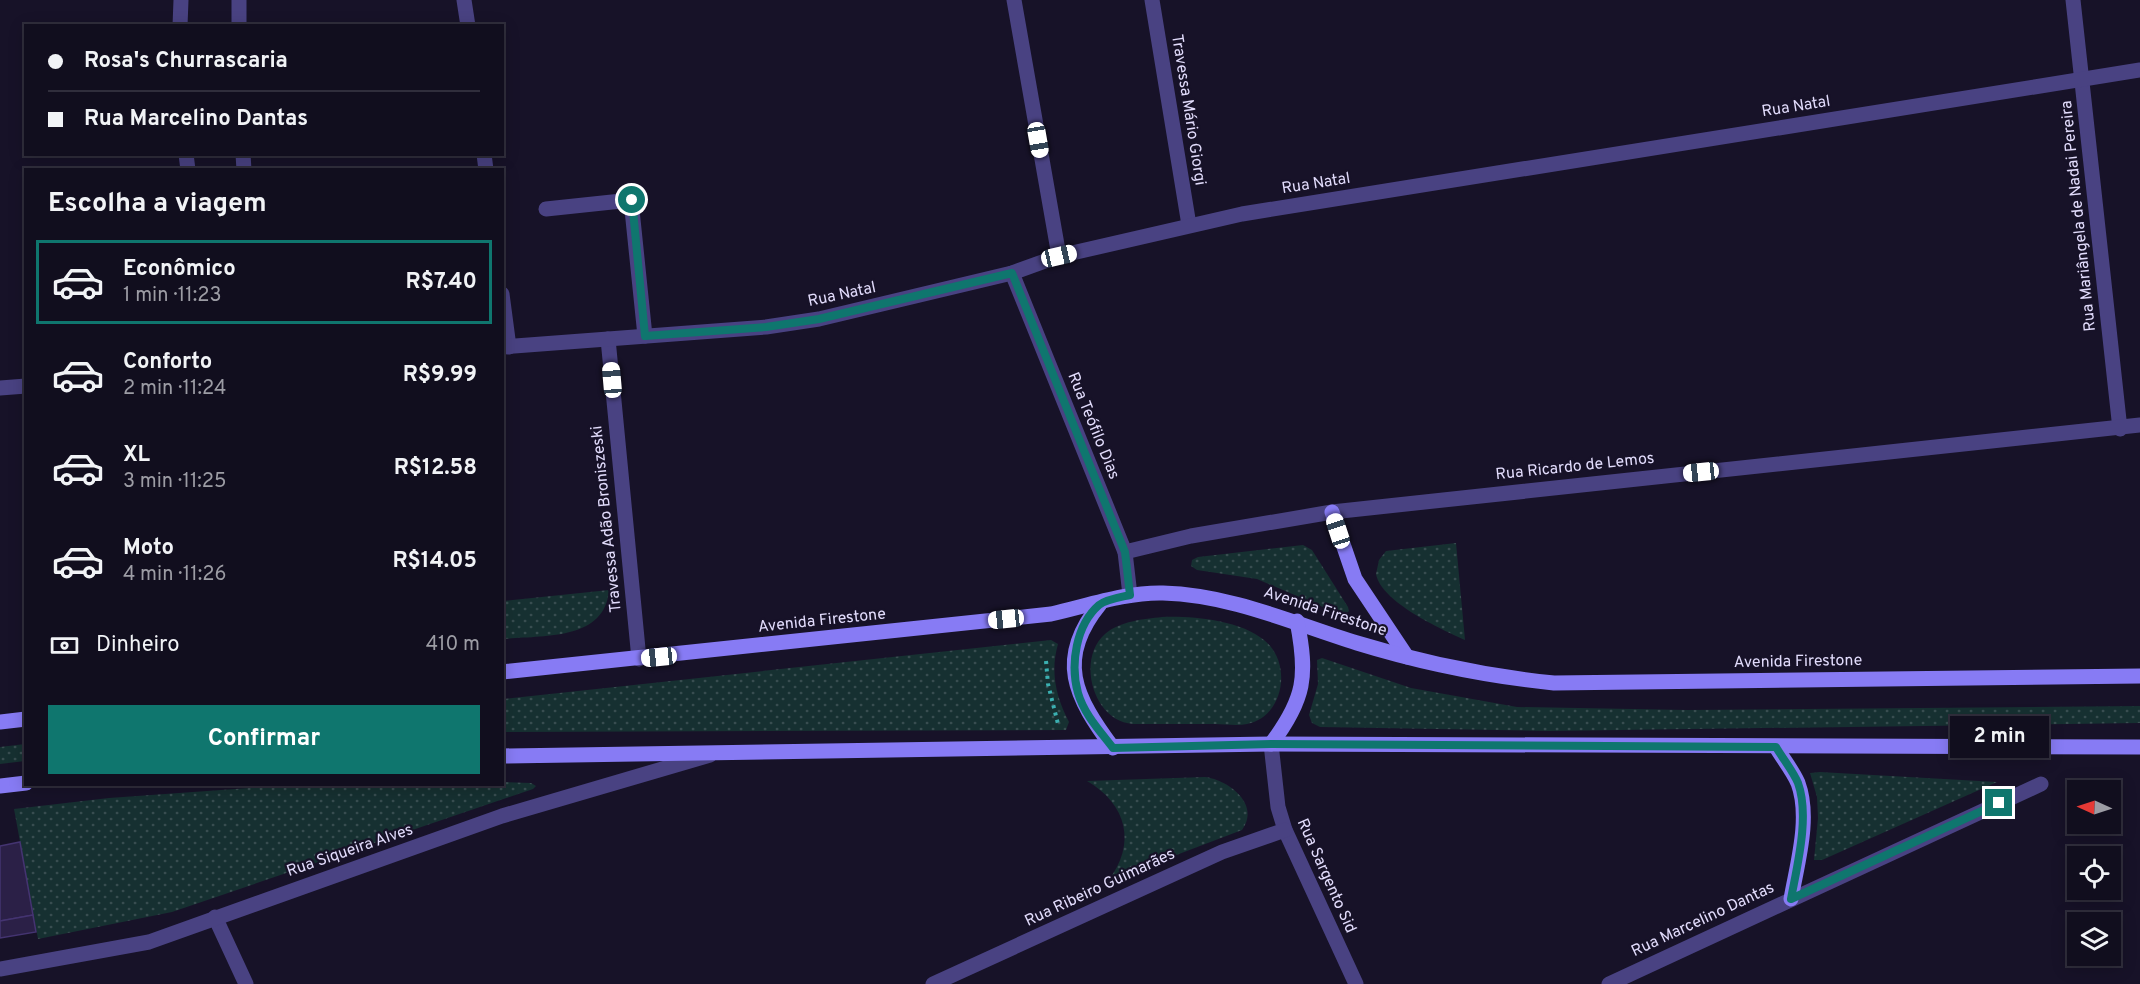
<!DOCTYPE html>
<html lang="pt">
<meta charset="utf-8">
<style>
body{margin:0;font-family:Overpass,sans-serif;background:#1a1727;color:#f1f3f6;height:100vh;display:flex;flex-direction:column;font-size:22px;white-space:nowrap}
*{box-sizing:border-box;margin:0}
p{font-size:20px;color:#9c9ca4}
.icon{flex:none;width:33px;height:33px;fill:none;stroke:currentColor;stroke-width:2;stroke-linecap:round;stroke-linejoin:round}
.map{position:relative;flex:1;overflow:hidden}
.drawer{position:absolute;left:24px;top:168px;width:480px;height:618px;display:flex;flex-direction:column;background:#110e1e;border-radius:0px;box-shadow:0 3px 15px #0003,0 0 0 2px #302e3c}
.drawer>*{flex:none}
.guide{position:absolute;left:24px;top:24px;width:480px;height:132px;border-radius:0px;box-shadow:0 3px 15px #0003,0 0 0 2px #302e3c;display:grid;align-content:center;height:132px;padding:0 24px;background:#110e1e}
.needle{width:39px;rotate:273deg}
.buttons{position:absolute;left:2067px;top:780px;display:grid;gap:12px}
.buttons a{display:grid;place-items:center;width:54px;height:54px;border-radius:0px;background:#110e1e;box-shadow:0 3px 15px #0003,0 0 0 2px #302e3c;font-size:30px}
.end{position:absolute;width:27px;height:27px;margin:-14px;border:8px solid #0f766e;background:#fff;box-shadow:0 0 0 3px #fff}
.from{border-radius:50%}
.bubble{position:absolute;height:42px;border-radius:0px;background:#110e1e;box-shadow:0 3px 15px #0003,0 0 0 2px #302e3c;font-size:20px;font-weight:700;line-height:42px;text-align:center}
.car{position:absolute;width:18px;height:36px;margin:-18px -9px;border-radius:8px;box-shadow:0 0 4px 2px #0007;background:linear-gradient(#fff 24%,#345 0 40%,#fff 0 76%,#345 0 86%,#fff 0)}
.guide b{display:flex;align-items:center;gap:21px;height:57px;font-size:22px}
.guide b+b{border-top:2px solid #302e3c}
.guide i{width:15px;height:15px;background:#f1f3f6}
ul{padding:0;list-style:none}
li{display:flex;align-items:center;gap:18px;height:84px;margin:0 12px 9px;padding:0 12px;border:3px solid transparent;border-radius:0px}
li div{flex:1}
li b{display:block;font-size:22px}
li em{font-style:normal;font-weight:700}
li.current{border-color:#0f766e}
li>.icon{width:54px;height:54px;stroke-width:1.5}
h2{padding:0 24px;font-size:27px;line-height:72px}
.pay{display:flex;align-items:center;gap:15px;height:66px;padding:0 24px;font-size:22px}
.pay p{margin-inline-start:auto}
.button{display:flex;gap:12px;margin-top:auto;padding:12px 24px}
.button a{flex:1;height:69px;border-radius:0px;background:#0f766e;color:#fff;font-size:24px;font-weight:700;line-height:69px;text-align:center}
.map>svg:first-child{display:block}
.grass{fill:url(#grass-dots)}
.building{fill:#2b2047;stroke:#443471;stroke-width:1.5}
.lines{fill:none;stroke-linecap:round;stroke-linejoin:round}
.path{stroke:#3bb0b1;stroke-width:4;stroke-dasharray:3 4.5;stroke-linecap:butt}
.service{stroke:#494282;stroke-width:15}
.minor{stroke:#494282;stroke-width:15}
.secondary{stroke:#877bf4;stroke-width:15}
.route{stroke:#0f766e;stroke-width:8}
.labels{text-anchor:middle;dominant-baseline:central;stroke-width:4.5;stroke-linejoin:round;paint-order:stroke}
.street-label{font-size:16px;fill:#e2dcfc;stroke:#171228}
</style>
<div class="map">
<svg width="2140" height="984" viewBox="0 0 2140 984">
<defs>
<pattern id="grass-dots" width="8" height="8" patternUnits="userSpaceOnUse" patternTransform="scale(1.5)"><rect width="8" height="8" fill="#163031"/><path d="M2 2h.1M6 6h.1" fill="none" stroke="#384d50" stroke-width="1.8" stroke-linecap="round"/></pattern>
</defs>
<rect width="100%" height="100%" fill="#171228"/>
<g class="grass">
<path d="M 1456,543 L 1465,640 C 1441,629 1381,602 1376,574 L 1379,560 L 1386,551 Z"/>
<polygon points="1303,545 1312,550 1348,607 1349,611 1344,616 1257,579 1197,570 1191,566 1192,560 1198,557"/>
<path d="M 609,590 C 605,641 543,635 504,639 L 503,601 Z"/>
<path d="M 1162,617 C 1193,616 1239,620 1264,640 C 1293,663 1284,717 1247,724 C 1237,726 1225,724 1215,724 C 1188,724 1160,724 1133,724 C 1093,722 1076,659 1105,634 C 1120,621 1144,619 1162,617 Z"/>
<path d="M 1051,640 L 1058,644 C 1050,672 1056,697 1069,722 L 1066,730 L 503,732 L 503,699 Z"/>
<polygon points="1322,658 1411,688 1517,707 1687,710 2140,706 2140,723 1548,731 1320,727 1312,723 1309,715 1318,684 1317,660"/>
<polygon points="25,744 25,761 0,764 0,747"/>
<polygon points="1820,772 1997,782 1822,860 1814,860 1818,818 1817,797 1810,773"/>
<path d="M 1205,777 C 1229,780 1261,805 1242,830 L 1108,881 C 1137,844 1127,804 1087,781 Z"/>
<polygon points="503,782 531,783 536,786 533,789 172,912 38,939 14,809 109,798 290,785 502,784"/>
</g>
<g class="building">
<polygon points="20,842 33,915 0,921 0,846"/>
<polygon points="33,915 36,932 0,938 0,921"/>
</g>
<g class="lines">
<polyline class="path" points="1046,661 1048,684 1058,724"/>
<g class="service">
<polyline points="464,0 468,26"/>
<polyline points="1152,0 1189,225"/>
<polyline points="180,26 181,0"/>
<polyline points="239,26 239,0"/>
<polyline points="186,154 188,170"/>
<polyline points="243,154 244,170"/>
<polyline points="484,154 486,170"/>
<polyline points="546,209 631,200 645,336"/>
<polyline points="502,294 509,347"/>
</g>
<g class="minor">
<polyline points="1014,0 1059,256"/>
<polyline points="2073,0 2120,429"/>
<polyline points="1012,273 1125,552 1130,595"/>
<polyline points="608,339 639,659"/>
<polyline points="502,347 766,327 819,319 1012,273 1059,256 1242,214 2140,70"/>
<polyline points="0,388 26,386"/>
<polyline points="1125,552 1191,536 1332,512 2140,425"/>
<polyline points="1271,744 1278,807 1285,830 1356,984"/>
<polyline points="215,917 246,984"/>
<polyline points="0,969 149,942 502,816 710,755"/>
<polyline points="933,984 1222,852 1285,830"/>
<polyline points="1609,984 2041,784"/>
</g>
<g class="secondary">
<polyline points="1332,512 1355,579 1407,657"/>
<path d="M 1100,604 C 1055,659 1075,697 1113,748"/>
<path d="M 502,672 L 1051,614 C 1087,606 1126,592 1163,593 C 1232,595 1292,623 1357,643 C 1422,663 1486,676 1554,683 L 2140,676"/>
<polyline points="0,722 26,719"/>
<path d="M 1271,744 C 1305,699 1308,676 1297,621"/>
<path d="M 1776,747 C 1783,759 1793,771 1798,783 C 1811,818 1797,864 1791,899"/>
<polyline points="502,756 1271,744 2140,747"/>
<polyline points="0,786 26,783"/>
</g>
</g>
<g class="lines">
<path class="route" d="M 632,200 L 645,336 L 766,327 L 819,319 L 1012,273 L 1125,552 L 1130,595 C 1121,597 1106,599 1099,605 C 1076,625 1070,664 1078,693 C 1084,714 1100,731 1113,748 L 1271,744 L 1776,747 C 1783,759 1793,771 1798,783 C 1810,816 1797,866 1791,899 L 1999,803"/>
</g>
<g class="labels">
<g class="street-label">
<text transform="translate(1796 107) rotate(-9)">Rua Natal</text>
<text transform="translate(1188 110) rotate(81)">Travessa Mário Giorgi</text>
<text transform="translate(1316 184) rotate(-9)">Rua Natal</text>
<text transform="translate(2079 216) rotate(-96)">Rua Mariângela de Nadai Pereira</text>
<text transform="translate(842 295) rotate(-12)">Rua Natal</text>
<text transform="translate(1093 426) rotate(68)">Rua Teófilo Dias</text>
<text transform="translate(1575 467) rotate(-6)">Rua Ricardo de Lemos</text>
<text transform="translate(607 519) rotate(-96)">Travessa Adão Broniszeski</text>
<text transform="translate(1325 612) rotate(18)">Avenida Firestone</text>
<text transform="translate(822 621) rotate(-6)">Avenida Firestone</text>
<text transform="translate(1798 662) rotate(-1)">Avenida Firestone</text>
<text transform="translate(350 851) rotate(-19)">Rua Siqueira Alves</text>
<text transform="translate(1326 876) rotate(66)">Rua Sargento Sid</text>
<text transform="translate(1100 888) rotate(-25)">Rua Ribeiro Guimarães</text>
<text transform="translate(1703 920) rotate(-25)">Rua Marcelino Dantas</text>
</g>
</g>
</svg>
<div class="buttons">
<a><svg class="needle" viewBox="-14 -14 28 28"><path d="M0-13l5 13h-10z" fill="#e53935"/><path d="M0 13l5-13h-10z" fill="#9c9ca4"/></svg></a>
<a><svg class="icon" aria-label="locate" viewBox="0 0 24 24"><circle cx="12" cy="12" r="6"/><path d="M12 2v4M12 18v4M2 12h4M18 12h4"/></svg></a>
<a><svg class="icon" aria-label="layers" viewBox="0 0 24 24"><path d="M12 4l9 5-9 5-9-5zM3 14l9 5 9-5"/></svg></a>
</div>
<i class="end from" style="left:632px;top:200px"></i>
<i class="end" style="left:1999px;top:803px"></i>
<div class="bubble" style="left:1950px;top:716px;width:99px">2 min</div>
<i class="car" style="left:1038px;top:140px;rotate:170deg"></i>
<i class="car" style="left:1059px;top:256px;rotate:77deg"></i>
<i class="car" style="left:612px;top:380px;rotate:355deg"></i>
<i class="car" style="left:1701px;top:472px;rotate:264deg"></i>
<i class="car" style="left:1338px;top:531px;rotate:342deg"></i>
<i class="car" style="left:1006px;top:619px;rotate:264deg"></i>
<i class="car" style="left:659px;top:657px;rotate:264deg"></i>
<div class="guide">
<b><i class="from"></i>Rosa's Churrascaria</b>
<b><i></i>Rua Marcelino Dantas</b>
</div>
<section class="drawer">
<h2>Escolha a viagem</h2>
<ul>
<li class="current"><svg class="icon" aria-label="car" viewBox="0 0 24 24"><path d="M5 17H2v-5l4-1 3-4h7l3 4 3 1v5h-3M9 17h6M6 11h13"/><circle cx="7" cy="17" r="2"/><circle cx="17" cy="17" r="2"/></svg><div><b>Econômico</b><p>1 min · 11:23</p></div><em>R$7.40</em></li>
<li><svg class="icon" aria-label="car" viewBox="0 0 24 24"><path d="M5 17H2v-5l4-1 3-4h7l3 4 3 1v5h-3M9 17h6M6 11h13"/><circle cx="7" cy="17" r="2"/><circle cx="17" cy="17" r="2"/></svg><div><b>Conforto</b><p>2 min · 11:24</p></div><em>R$9.99</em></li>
<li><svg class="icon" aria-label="car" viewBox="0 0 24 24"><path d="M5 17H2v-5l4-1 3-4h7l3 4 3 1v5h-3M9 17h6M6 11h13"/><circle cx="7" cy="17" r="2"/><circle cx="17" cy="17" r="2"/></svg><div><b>XL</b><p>3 min · 11:25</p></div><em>R$12.58</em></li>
<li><svg class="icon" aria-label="car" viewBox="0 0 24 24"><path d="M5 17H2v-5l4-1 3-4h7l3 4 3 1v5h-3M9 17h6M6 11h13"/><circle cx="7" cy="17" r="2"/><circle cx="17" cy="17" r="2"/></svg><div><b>Moto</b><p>4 min · 11:26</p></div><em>R$14.05</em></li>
</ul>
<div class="pay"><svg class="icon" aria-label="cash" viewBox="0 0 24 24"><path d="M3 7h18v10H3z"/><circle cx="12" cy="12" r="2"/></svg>Dinheiro<p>410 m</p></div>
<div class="button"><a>Confirmar</a></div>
</section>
</div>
